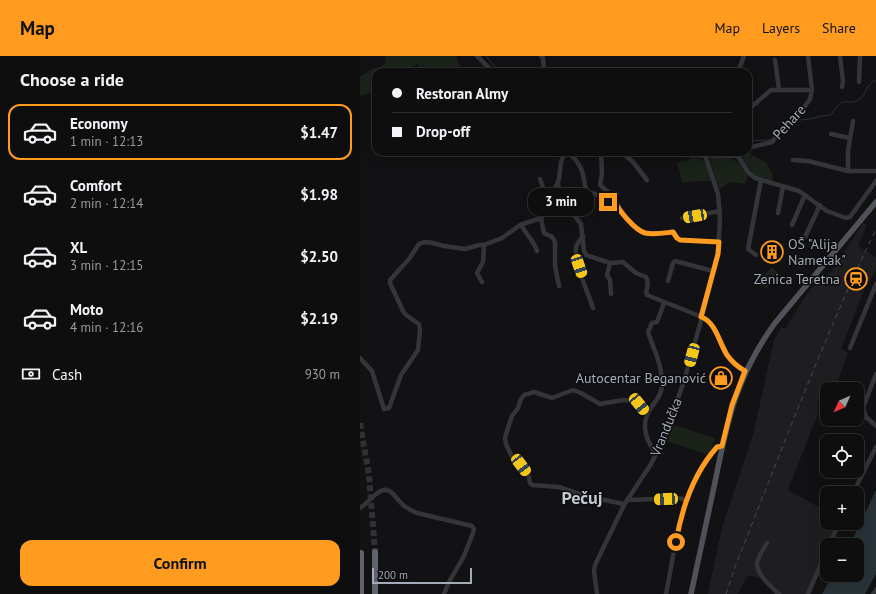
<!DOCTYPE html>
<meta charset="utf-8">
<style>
body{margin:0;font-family:"PT Sans",sans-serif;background:#1c1c1d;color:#f1f3f6;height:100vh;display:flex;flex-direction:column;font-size:15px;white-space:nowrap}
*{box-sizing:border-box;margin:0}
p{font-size:13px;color:#9b9c9e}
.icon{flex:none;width:22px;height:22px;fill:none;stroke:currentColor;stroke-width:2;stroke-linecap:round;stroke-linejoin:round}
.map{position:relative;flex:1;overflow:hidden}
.side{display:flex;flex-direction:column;background:#0e0e0f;width:360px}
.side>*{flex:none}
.top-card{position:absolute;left:12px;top:12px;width:380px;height:88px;border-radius:12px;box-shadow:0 4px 16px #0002,0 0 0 1px #2e2e2f;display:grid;align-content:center;height:88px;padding:0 20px;background:#0e0e0f}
.needle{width:26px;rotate:225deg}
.tools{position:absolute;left:460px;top:326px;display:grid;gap:8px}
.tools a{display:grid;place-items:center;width:44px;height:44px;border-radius:8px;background:#0e0e0f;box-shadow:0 4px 16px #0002,0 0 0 1px #2e2e2f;font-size:20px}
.scale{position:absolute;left:12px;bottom:10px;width:100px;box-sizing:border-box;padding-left:4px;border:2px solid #a2abb6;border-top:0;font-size:11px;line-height:14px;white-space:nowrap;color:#a2abb6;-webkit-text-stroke:3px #0d0d0f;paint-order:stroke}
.end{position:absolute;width:18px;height:18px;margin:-9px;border:5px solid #ff9b1f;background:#111;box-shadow:0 0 0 2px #111}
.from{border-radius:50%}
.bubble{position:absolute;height:28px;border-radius:12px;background:#0e0e0f;box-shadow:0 4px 16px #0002,0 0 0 1px #2e2e2f;font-size:13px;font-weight:600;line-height:28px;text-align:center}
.car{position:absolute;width:12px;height:24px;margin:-12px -6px;border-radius:5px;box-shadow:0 0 3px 1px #0007;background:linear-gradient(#f5c518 24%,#345 0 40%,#f5c518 0 76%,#345 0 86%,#f5c518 0)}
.top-card b{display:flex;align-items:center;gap:14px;height:38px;font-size:15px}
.top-card b+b{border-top:1px solid #2e2e2f}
.top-card i{width:10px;height:10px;background:#f1f3f6}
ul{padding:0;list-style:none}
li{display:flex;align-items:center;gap:12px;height:56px;margin:0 8px 6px;padding:0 12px;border:2px solid transparent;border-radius:12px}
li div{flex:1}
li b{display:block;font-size:15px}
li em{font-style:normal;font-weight:600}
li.selected{border-color:#ff9b1f}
li>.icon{width:36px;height:36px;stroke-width:1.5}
h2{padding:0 20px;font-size:18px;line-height:48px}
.pay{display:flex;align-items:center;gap:10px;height:44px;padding:0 20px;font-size:15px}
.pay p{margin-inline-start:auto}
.button{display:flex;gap:8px;margin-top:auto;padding:8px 20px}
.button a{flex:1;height:46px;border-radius:12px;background:#ff9b1f;color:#111;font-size:16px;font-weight:600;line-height:46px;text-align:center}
header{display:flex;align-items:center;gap:24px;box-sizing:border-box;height:56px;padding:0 20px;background:#ff9b1f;color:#111}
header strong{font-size:19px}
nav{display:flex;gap:22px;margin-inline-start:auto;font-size:14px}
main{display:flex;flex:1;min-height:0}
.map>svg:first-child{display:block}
.built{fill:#1e1e21}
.green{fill:#1a221a}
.water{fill:#283339}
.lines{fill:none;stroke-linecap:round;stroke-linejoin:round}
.stream{stroke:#283339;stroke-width:1}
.highway-tunnel{stroke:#2f3134;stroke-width:6;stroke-dasharray:6 3;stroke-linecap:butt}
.minor{stroke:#333539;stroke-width:4.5}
.major{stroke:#4f5259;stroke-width:5.5}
.highway{stroke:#5f636b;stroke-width:6}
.rail{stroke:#46494e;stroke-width:1;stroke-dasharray:5 4;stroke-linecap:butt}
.route{stroke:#ff9b1f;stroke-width:5}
.labels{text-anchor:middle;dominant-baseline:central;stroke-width:3;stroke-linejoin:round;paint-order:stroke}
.street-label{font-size:14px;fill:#a2abb6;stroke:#0d0d0f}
.poi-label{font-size:14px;fill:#a2abb6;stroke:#0d0d0f;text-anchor:end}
.district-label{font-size:18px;font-weight:bold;fill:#c4c9d1;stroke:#0d0d0f}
</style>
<header>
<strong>Map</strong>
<nav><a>Map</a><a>Layers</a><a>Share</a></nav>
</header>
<main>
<section class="side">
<h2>Choose a ride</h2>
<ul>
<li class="selected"><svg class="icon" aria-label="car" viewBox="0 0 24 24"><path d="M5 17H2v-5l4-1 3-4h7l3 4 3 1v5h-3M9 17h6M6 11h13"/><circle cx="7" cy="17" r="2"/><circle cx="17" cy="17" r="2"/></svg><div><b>Economy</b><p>1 min · 12:13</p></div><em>$1.47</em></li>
<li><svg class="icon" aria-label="car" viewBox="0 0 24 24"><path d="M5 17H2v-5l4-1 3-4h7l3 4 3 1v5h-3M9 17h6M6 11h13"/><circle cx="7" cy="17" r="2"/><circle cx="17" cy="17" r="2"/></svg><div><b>Comfort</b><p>2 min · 12:14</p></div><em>$1.98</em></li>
<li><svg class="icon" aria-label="car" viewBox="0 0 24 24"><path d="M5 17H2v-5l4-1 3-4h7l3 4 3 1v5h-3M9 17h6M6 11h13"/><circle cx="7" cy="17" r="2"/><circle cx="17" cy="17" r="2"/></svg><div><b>XL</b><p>3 min · 12:15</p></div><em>$2.50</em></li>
<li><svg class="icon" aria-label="car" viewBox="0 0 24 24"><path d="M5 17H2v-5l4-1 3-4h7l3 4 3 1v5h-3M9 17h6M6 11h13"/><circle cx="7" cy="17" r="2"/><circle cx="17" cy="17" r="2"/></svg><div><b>Moto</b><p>4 min · 12:16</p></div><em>$2.19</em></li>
</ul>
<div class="pay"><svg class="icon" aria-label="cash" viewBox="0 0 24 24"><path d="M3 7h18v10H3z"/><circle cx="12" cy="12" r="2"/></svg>Cash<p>930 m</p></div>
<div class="button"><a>Confirm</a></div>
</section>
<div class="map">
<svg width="516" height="538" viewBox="0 0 516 538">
<rect width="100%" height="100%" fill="#121214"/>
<polygon class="built" points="503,167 507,169 498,190 516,202 516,213 505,232 481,293 488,297 475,333 467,333 467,341 461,341 457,346 459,355 428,434 453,448 467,455 467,467 479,467 467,489 467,494 448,538 419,538 404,524 388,519 378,538 348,538 362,471 393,379 414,284 421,272 426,272 444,242 457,225 471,216"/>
<g class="green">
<polygon points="25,0 96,0 100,11 99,16 57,16 59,9 57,8 50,12 48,16 16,16 16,35 0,40 0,21 12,13 22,10 26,6"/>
<path d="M 386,96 C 401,103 412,106 413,126 L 395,120 L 382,103 Z"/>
<path d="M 352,101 C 370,102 378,101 388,119 L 385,128 L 370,126 L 360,133 L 359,132 L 350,104 Z"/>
<path d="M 331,102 C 348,102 348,111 352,125 L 322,126 L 317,106 L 327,105 Z"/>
<polygon points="412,211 419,218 406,233 398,225"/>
<polygon points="311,368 355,382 351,394 346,398 306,385"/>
</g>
<polygon class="water" points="516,434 516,518 505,538 462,538 473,519 497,519 497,489 490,489"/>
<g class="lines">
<g class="stream">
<polyline points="126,0 139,16"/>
<path d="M 440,64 L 450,63 L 461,60 L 471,59 C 484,36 486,52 500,43 C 507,38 506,27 516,24"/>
<polyline points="388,85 411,84"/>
</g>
<polyline class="highway-tunnel" points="0,367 9,419 15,496"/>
<g class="minor">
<polyline points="117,0 133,16"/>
<polyline points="181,0 183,2 184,16"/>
<polyline points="480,0 483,25 482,31"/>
<polyline points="415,4 419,33"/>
<polyline points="378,16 384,0"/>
<polyline points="499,26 500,0"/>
<polyline points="390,52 411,34 452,34"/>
<polyline points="471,78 490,82"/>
<polyline points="388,92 412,86 419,77 437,61 450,43 452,34 448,0"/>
<path d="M 207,96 C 216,102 223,113 224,124 C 225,128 225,132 227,136 L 235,138 L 248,146 L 255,146"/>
<path d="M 241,96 L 242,117 L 240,129 C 244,133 249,136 252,140 C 260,151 270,173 285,177 C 294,179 304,177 313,176 L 317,182 L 320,184 L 359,186"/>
<polyline points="261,96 273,106 287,124"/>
<polyline points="319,96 326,99 378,100"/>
<polyline points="378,100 388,116 395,122 439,135 467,155 486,162 490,161 516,125"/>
<polyline points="433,104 448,105 488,115 516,115"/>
<polyline points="488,115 488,95 493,65"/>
<polyline points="180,123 185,137 192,140"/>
<path d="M 198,128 L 202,144 L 221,168 L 224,195 L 226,199 L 250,207 L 263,206 L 276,217 L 286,221 C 291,229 284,233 287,239 L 347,263 L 357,277 L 368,300 L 376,309 L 385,315"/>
<polyline points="418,157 423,131"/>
<polyline points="181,162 184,177 192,181 195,186 195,210 199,230"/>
<polyline points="322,162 360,155"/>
<path d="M 161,169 C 166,178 174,185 177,195"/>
<polyline points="432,169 445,139"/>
<path d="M 223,180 C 220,184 217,187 216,191 C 214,206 228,237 233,252"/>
<polyline points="445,181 460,149"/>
<polyline points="396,199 388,193 401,124"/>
<polyline points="250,207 247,219 250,224 251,238"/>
<polyline points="308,225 313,207 315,205 353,215"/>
<polyline points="122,226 117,217 123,206 124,189"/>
<polyline points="490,292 516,228"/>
<polyline points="0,302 12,315 24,353 29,352 41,319 58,294 60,274 59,268 46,259 43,255 30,227 30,224 49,203 59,188 65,186 73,187 84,190 105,193 119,189 124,189 142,182 160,169 181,162 185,157 199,123 201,106 205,96"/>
<polyline points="516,318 503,352 506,361 516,370"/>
<path d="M 296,397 C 287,386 281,371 288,357 C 293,347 301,342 302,330 C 303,311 294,294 288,276 L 292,267 L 297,266 L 304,247"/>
<polyline points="493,437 516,391"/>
<polyline points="268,443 271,444 318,442 326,444"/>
<polyline points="264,448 225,440 199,431 172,429 170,427 168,418 161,409 152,401 146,388 145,382 148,372 152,360 158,352 161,343 164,339 174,336 192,342 213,334 221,337 240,348 263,344 275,345 279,348 287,358"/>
<path d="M 0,452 C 7,448 12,440 19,436 C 30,429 35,441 41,447 C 45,452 51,454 57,457 L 112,470 L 114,473 L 113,477 L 104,500 L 89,526 L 84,538"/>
<path d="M 407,487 C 404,492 398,501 397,507 C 396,518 412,532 419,538"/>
<polyline points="469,489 479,467"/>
<polyline points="237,538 234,515 235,509 264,449 291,408 304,382 324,325 339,272 358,197 360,163 358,138 344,96"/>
<path d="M 306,538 C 317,485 319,433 357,391 L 362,391"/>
<polyline points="448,538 467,494"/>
<polyline points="513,538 516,534"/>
</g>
<path class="major" d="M 331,538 C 339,502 346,467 354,431 C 367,367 375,322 415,267 L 516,146"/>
<g class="highway">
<polyline points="1,497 1,538"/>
<polyline points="15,538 15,496"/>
</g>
<path class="rail" d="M 366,538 L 375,511 C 420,398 463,283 516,173"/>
</g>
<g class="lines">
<path class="route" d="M 248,146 L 255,146 C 259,155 275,174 285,177 C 294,179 304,177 313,176 L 317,182 L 320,184 L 359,186 L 358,198 L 341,261 C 356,266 359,287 367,299 C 372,306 378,311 385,315 L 372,349 L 362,390 L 357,391 C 333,418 322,451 316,486"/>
</g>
<defs>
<g id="building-ring" transform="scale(1.15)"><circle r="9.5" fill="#0d0d0f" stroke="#ff9b1f" stroke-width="1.5"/><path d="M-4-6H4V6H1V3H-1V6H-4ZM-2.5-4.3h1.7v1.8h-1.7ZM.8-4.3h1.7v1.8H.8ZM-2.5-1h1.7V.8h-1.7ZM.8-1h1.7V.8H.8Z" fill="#ff9b1f"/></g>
<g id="station-ring" transform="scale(1.15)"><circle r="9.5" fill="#0d0d0f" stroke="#ff9b1f" stroke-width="1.5"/><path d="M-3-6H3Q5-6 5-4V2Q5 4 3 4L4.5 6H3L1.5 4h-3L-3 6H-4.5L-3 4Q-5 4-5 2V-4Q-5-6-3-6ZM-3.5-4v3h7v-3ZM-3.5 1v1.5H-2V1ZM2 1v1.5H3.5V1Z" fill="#ff9b1f"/></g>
<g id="shop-ring" transform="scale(1.15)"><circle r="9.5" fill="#0d0d0f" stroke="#ff9b1f" stroke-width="1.5"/><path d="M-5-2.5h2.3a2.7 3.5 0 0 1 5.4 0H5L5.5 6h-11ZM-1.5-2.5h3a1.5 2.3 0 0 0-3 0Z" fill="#ff9b1f"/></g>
</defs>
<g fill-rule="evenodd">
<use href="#building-ring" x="412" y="196"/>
<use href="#station-ring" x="496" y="223"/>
<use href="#shop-ring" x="361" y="322"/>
</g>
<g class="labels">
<g class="street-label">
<text transform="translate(429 66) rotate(-48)">Pehare</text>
<text transform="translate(306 371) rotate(-68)">Vrandučka</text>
</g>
<g class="poi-label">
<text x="428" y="188" text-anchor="start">OŠ "Alija<tspan x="428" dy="16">Nametak"</tspan></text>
<text x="480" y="223">Zenica Teretna</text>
<text x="346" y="322">Autocentar Beganović</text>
</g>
<g class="district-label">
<text x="222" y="441">Pečuj</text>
</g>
</g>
</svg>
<div class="tools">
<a><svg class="needle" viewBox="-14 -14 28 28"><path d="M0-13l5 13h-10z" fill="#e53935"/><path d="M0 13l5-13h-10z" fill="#9b9c9e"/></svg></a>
<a><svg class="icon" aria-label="locate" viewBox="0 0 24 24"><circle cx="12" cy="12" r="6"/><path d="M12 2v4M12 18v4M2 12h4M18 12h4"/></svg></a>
<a>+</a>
<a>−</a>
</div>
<div class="scale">200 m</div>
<i class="end from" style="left:316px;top:486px"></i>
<i class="end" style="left:248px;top:146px"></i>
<div class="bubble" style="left:168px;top:132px;width:66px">3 min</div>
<i class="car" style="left:335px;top:160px;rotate:260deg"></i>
<i class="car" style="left:219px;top:210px;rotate:161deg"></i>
<i class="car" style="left:332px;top:299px;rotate:195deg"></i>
<i class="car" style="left:279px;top:348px;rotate:141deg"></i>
<i class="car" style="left:161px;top:409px;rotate:143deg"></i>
<i class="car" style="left:306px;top:443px;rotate:267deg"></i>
<div class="top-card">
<b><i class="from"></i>Restoran Almy</b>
<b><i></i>Drop-off</b>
</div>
</div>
</main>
